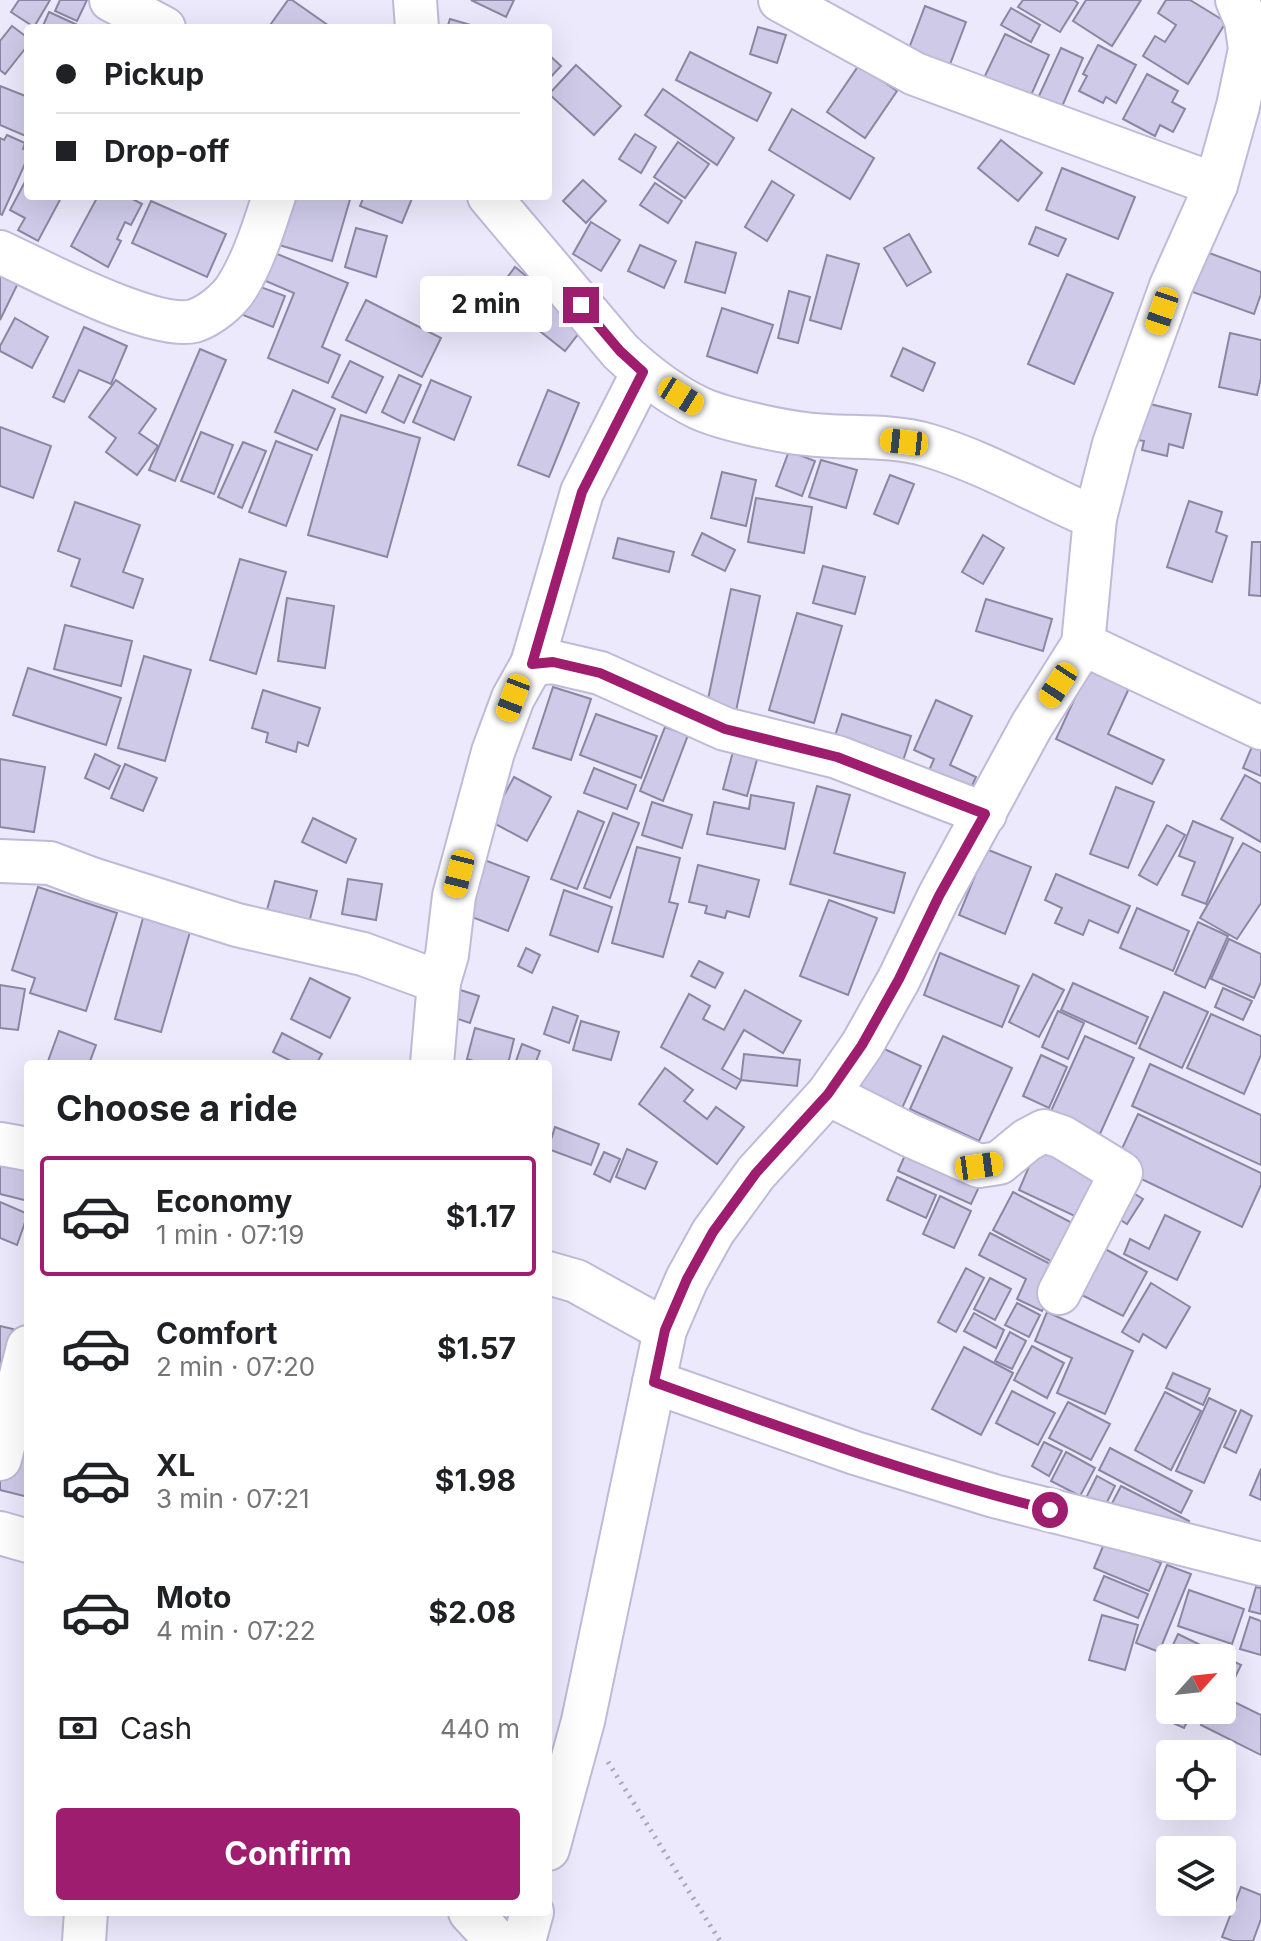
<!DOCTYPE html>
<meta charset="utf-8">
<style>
body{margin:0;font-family:Inter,sans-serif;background:#f6f6f6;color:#202124;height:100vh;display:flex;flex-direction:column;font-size:30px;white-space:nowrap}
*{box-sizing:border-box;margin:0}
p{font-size:26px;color:#757577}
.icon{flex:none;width:44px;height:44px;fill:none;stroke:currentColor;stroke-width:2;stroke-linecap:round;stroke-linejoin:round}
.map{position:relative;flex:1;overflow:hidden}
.panel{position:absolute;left:24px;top:1060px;width:528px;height:856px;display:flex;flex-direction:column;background:#fff;border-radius:8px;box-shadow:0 8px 32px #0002}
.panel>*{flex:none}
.top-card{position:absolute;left:24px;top:24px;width:528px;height:176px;border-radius:8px;box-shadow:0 8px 32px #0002;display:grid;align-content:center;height:176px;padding:0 32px;background:#fff}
.needle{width:52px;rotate:63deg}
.buttons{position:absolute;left:1156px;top:1644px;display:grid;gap:16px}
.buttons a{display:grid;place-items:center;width:80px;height:80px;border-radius:8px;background:#fff;box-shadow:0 8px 32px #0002;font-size:40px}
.end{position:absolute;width:36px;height:36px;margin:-18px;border:10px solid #9e1d6f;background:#fff;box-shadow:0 0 0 4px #fff}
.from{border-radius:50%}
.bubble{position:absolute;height:56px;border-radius:8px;background:#fff;box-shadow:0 8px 32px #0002;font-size:26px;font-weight:700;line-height:56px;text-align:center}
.car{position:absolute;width:24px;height:48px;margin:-24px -12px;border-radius:10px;box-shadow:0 0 6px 2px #0007;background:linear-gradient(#f5c518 24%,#345 0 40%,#f5c518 0 76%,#345 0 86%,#f5c518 0)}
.top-card b{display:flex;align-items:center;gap:28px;height:76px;font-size:30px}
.top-card b+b{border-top:2px solid #e0e0e0}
.top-card i{width:20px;height:20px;background:#202124}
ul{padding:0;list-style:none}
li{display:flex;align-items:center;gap:24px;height:120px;margin:0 16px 12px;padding:0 16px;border:4px solid transparent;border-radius:8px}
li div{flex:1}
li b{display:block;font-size:30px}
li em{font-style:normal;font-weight:700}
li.selected{border-color:#9e1d6f}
li>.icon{width:72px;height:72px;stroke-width:1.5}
h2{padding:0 32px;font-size:36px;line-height:96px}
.pay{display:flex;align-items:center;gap:20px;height:88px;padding:0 32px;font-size:30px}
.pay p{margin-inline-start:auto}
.action{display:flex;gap:16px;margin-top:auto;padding:16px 32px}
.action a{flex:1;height:92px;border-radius:8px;background:#9e1d6f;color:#fff;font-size:32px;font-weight:700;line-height:92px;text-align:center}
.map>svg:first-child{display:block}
.building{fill:#cecae8;stroke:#8b87a3;stroke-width:2}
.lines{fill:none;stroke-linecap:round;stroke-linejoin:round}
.minor-casing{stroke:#bfbad8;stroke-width:46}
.path{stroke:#aaa7b7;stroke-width:5;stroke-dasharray:2 6;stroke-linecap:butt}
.minor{stroke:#fff;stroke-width:42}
.route{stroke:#9e1d6f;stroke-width:10}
</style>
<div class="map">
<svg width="1261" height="1941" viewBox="0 0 1261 1941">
<rect width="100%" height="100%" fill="#ece9fc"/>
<g class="building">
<polygon points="19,0 50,0 34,27 11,12"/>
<polygon points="60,0 87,0 77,21 55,11"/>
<polygon points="288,0 292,0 332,28 268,28"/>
<polygon points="471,0 514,0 506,17"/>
<polygon points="1023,0 1074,0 1078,3 1060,32 1018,7"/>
<polygon points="1086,0 1141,0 1112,46 1073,21"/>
<polygon points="1166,0 1190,0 1226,22 1188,84 1143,56 1155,36 1165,42 1176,25 1158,13"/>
<polygon points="925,6 966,22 949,67 908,51"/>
<polygon points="1011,8 1040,25 1031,42 1001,25"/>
<polygon points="49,12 84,28 42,28"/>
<polygon points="450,19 481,28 447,28"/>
<polygon points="12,26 28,38 28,45 5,74 0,70 0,41"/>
<polygon points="758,27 786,35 777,63 750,54"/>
<polygon points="1005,34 1049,55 1028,102 983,80"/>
<polygon points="1098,45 1136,65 1116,103 1106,97 1103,103 1079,91 1087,76 1083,74"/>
<polygon points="1061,48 1083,58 1061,109 1038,98"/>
<polygon points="690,52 771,93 757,121 676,80"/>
<polygon points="548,54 561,66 548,80"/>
<polygon points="576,65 621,106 594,135 549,94"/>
<polygon points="859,65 897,91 865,138 827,112"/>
<polygon points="1147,74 1178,91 1172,102 1185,109 1173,132 1160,125 1155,136 1123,119"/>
<polygon points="0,86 28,97 28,137 0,125"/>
<polygon points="663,89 734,138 717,165 645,115"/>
<polygon points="792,109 874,158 850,199 769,150"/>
<polygon points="635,134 656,147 641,173 619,159"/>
<polygon points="7,135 25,143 23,149 28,151 28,157 2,215 0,214 0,138 4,140"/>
<polygon points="1001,140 1042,173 1018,201 978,168"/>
<polygon points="678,142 709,164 685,198 654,177"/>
<polygon points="1062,168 1135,197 1118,239 1046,210"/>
<polygon points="28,176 28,196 62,196 38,241 18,230 25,218 10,210"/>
<polygon points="583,180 606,201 586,223 563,201"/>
<polygon points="772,181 794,195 767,241 745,227"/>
<polygon points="655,183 682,201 668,223 640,205"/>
<polygon points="98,196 127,196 142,204 131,225 125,222 117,239 121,241 108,267 71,246"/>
<polygon points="278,196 351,196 332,261 266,241"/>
<polygon points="364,196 413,196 402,223 360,206"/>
<polygon points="151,201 226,234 207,277 132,243"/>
<polygon points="591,222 620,240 601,271 573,254"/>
<polygon points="1036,227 1066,239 1058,256 1029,244"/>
<polygon points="356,228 387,236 376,277 345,267"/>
<polygon points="909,234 931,272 907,286 884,248"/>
<polygon points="696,242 736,253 725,293 685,282"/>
<polygon points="640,245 676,261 664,288 628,271"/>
<polygon points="265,249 348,283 322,347 340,355 328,383 268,358 294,293 254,276"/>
<polygon points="1201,250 1261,272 1261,294 1254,314 1187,290"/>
<polygon points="827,255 859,264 841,329 810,320"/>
<polygon points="0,266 21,277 0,320"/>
<polygon points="515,267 586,324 565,351 494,295"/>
<polygon points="1067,274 1113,293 1074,384 1028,364"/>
<polygon points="250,283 285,296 273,327 238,313"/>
<polygon points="789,291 810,297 798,343 778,338"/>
<polygon points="366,300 441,338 422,377 346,340"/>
<polygon points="722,308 773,325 757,373 707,356"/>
<polygon points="15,318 48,337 32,368 0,351 0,346"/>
<polygon points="84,327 127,346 111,384 79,370 64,402 53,397"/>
<polygon points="1230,333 1261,340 1261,378 1257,395 1219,387"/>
<polygon points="903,348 935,363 923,391 891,376"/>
<polygon points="200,349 226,360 175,481 149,470"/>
<polygon points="350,361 383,377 366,413 332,397"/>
<polygon points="399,375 421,385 404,423 382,412"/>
<polygon points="116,380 156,409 139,433 158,446 137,475 106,452 116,438 89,417"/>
<polygon points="431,380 471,397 454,440 413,422"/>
<polygon points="293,390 335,409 317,450 275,432"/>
<polygon points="548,390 579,403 549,477 518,465"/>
<polygon points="1146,403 1191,414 1183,448 1169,444 1167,456 1142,450 1144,441 1138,440"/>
<polygon points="341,415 420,438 387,557 308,535"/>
<polygon points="0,427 51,446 33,498 0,486"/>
<polygon points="201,432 233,445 214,494 181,481"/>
<polygon points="276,441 312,455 286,526 249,512"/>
<polygon points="243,442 266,451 242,508 218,497"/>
<polygon points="789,451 815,461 802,496 776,486"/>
<polygon points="821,460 857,470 846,508 809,497"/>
<polygon points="722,472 756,480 746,526 711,518"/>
<polygon points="890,475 914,484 898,524 874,514"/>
<polygon points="756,498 812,507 804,553 748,542"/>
<polygon points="1189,501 1222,512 1216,532 1227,536 1212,582 1167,567"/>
<polygon points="75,502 140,525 123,572 143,579 133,608 71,586 80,559 58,551"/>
<polygon points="702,533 735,550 725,571 692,555"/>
<polygon points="983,535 1004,548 983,584 962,572"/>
<polygon points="618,538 674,552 669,572 613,558"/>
<polygon points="1252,542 1261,542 1261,596 1249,595"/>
<polygon points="240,559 286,572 256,674 210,660"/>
<polygon points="823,566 865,577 855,614 813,603"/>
<polygon points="731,589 760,596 736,711 707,704"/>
<polygon points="287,598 334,606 325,668 278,661"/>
<polygon points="986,599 1052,619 1043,651 976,631"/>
<polygon points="797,613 842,626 814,723 769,710"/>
<polygon points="65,625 132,641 121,686 54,669"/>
<polygon points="144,656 191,670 165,761 118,748"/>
<polygon points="1090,665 1131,684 1108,734 1164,760 1152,784 1056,739"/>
<polygon points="28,668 121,698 106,745 13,715"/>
<polygon points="553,687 591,699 571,760 533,748"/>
<polygon points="263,690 320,708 308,746 298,742 296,752 266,742 268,733 252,728"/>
<polygon points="936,700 972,716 950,765 976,777 966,799 925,780 934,759 914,750"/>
<polygon points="596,714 657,736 641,778 580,755"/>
<polygon points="842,714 911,736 903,761 834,739"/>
<polygon points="665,727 688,735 663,801 640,791"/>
<polygon points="1253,744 1261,748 1261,776 1243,768"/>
<polygon points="734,748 758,756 747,796 723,789"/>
<polygon points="95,754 120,766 109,789 85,778"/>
<polygon points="0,759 45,767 34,832 0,827"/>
<polygon points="125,764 157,778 143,811 111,798"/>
<polygon points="594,768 636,785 627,809 584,793"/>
<polygon points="1245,775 1261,784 1261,842 1221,819"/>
<polygon points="514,777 551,797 527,841 490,821"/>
<polygon points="817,786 850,795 834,853 905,873 894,913 790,884"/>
<polygon points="1116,787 1154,802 1128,868 1090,854"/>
<polygon points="751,795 794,803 785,849 707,834 714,802 749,809"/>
<polygon points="652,802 692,815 682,848 642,835"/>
<polygon points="578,811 604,822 577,889 551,879"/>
<polygon points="613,813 639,823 610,898 584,888"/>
<polygon points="313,818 356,839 346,863 302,842"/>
<polygon points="1193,821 1233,838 1206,904 1182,895 1195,862 1179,856"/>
<polygon points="1167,825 1185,835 1157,885 1139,875"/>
<polygon points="1243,843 1261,853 1261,903 1237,939 1200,918"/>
<polygon points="637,847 680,858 669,902 678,904 663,957 612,943"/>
<polygon points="986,849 1031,867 1005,934 959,915"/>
<polygon points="479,858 529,877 508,931 459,912"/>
<polygon points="698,865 759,880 749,917 727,911 725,918 705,913 707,906 689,902"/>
<polygon points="1056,874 1130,906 1118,933 1089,920 1083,935 1055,923 1062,908 1045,900"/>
<polygon points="348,879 382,884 376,920 342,914"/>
<polygon points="275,881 317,891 308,927 265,917"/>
<polygon points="38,887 117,913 86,1011 30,993 35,978 12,970"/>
<polygon points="564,890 612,907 598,952 550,935"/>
<polygon points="829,900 877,918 848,995 800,976"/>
<polygon points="1137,908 1189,931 1173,971 1120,948"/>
<polygon points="143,918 190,932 161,1032 115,1019"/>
<polygon points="1198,922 1228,936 1205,988 1175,974"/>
<polygon points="1229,939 1261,954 1261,982 1254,998 1211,979"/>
<polygon points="526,948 540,955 532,973 518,966"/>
<polygon points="940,953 1019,986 1002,1027 924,995"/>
<polygon points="699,961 723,973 715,988 691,976"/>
<polygon points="1033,974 1064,990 1039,1037 1009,1022"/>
<polygon points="310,978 350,998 330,1038 291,1019"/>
<polygon points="1073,983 1148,1017 1136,1044 1061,1010"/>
<polygon points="0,985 25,989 18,1030 0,1028"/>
<polygon points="454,988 479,996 470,1023 446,1015"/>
<polygon points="1223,988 1252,1001 1243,1020 1215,1007"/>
<polygon points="745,990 801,1021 783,1053 744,1030 722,1069 741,1080 736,1089 661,1047 689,994 710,1006 703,1019 724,1030"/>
<polygon points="1164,992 1208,1012 1182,1068 1139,1048"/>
<polygon points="553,1007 578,1016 569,1043 544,1034"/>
<polygon points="1058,1011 1084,1023 1068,1059 1042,1047"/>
<polygon points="1211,1014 1261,1036 1261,1055 1244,1094 1187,1068"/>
<polygon points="581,1021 619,1032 611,1060 573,1050"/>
<polygon points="475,1028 514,1039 508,1064 483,1064 467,1059"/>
<polygon points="59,1031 96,1045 89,1064 47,1064"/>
<polygon points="282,1033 322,1054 316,1064 297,1064 273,1052"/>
<polygon points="943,1036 1012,1068 979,1141 910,1109"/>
<polygon points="1085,1036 1134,1058 1100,1134 1051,1111"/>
<polygon points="522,1044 540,1051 535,1064 515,1064"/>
<polygon points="878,1046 921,1066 899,1115 856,1095"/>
<polygon points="744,1054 800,1060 797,1086 741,1080"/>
<polygon points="1041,1055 1067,1067 1049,1108 1023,1096"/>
<polygon points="1150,1064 1261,1115 1261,1165 1132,1106"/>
<polygon points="665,1068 693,1090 684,1101 707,1119 716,1107 744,1127 717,1164 639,1104"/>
<polygon points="1138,1114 1261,1173 1261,1185 1242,1227 1114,1166"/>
<polygon points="555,1127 599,1144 591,1165 548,1149"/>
<polygon points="912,1139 986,1172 971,1204 898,1171"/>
<polygon points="1040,1141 1101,1169 1079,1218 1019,1190"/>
<polygon points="627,1149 657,1162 645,1189 616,1177"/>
<polygon points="604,1152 620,1159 610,1182 594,1174"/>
<polygon points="0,1157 28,1164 28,1201 0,1194"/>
<polygon points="897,1177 936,1195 926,1218 887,1200"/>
<polygon points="1120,1185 1143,1199 1127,1224 1105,1210"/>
<polygon points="1013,1192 1076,1225 1056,1264 993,1230"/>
<polygon points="940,1196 971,1211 954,1248 923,1234"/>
<polygon points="0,1202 28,1214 17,1245 0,1238"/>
<polygon points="1165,1215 1200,1232 1177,1280 1124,1254 1130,1239 1149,1249"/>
<polygon points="990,1233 1062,1270 1042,1311 1017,1299 1026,1279 979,1255"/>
<polygon points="1096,1244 1147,1272 1123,1316 1072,1290"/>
<polygon points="966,1268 984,1278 956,1332 938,1322"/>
<polygon points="990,1278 1011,1289 995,1320 974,1309"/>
<polygon points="1151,1283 1190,1307 1166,1348 1143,1334 1139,1342 1122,1332"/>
<polygon points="1017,1303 1040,1315 1029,1337 1005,1325"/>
<polygon points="1047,1312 1133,1351 1105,1414 1057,1393 1072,1358 1035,1341"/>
<polygon points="974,1313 1004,1330 996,1348 964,1331"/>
<polygon points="0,1326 13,1329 4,1367 0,1366"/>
<polygon points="1010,1332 1026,1341 1012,1369 995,1361"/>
<polygon points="1032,1346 1064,1363 1047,1398 1014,1380"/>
<polygon points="964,1347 1013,1373 981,1435 932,1409"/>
<polygon points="1173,1373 1210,1389 1203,1405 1166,1388"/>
<polygon points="1012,1391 1055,1413 1038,1445 996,1423"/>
<polygon points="1165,1392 1201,1411 1171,1470 1135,1450"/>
<polygon points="1209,1398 1236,1411 1204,1483 1176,1471"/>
<polygon points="1068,1402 1110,1424 1091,1460 1049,1438"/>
<polygon points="1241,1410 1252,1416 1236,1453 1224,1447"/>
<polygon points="28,1425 28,1497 0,1490 0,1473"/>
<polygon points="1044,1442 1062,1451 1049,1476 1032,1466"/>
<polygon points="1110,1448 1192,1491 1181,1513 1099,1470"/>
<polygon points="1066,1452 1095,1468 1080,1496 1051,1481"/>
<polygon points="1261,1469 1261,1500 1250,1495"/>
<polygon points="1097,1476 1115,1486 1103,1510 1085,1500"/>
<polygon points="1121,1486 1189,1521 1177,1545 1109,1509"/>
<polygon points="1106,1539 1161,1563 1149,1591 1094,1568"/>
<polygon points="1167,1565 1191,1574 1159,1652 1136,1643"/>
<polygon points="1104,1576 1148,1594 1138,1618 1094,1600"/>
<polygon points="1256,1587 1261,1588 1261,1614 1249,1611"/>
<polygon points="1189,1590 1244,1609 1232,1644 1178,1626"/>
<polygon points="1102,1615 1138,1625 1125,1670 1089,1660"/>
<polygon points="1250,1617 1261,1621 1261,1655 1240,1649"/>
<polygon points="1178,1634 1241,1665 1229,1690 1222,1687 1222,1658 1170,1658 1170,1662 1166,1660"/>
<polygon points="1222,1696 1261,1715 1261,1755 1201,1725 1208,1710 1222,1710"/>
<polygon points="1170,1706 1170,1710 1193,1710 1184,1728 1164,1719"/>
<polygon points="1241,1887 1261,1895 1261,1919 1253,1941 1233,1941 1222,1937"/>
</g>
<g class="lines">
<g class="minor-casing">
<g id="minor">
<polyline points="111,0 164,28"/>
<polyline points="415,0 417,28"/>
<polyline points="780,0 915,74 1216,185"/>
<path d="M 489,196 L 620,351 C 643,373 670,394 699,408 C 723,419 779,431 806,434 C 844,439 890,434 927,445 C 985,462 1039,494 1095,518"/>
<path d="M 0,252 C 41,271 153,331 194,321 C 210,316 229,300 237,287 C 254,260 264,226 274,196"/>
<polyline points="1083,644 1261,728"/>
<polyline points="532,664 582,492 643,372"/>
<polyline points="0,861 50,863 92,879 237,925 363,954 439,982 432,1064"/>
<polyline points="439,982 447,955 454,896 493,752 513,698 532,664 553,662 600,673 725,729 837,757 985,814"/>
<polyline points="828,1094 909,1135 979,1166 999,1163 1027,1140 1044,1131 1062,1137 1121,1173 1059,1293"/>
<polyline points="0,1144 28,1149"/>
<polyline points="548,1273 576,1281 665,1330"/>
<polyline points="654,1382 855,1453 994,1496 1261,1564"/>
<polyline points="0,1459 28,1347"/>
<polyline points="0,1533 28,1541"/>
<polyline points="548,1849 583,1721 665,1330 687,1279 713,1232 756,1173 828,1094 862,1045 899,979 939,896 1032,725 1083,644 1095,518 1114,444 1171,286 1216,185 1238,106 1250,49 1246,21 1237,0"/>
<polyline points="470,1912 497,1941"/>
<polyline points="84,1941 86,1912"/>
<polyline points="524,1941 532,1912"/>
</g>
</g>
<polyline class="path" points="608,1762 720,1941"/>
<use href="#minor" class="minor"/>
</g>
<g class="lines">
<path class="route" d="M 581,305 L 620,351 L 643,372 L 582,492 L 532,664 L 553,662 L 600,673 L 725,729 L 837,757 L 985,814 L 939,896 L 899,979 L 862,1045 L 828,1094 L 756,1173 L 713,1232 L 687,1279 L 665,1330 L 654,1382 C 785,1429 915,1476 1050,1510"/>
</g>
</svg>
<div class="buttons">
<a><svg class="needle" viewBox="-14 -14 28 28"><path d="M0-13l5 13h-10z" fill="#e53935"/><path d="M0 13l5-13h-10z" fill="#757577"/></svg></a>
<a><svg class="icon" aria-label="locate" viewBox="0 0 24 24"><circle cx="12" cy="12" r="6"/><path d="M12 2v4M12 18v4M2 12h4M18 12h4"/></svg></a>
<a><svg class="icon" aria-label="layers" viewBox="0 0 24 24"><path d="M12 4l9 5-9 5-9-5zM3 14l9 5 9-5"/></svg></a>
</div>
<i class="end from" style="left:1050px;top:1510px"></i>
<i class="end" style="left:581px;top:305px"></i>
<div class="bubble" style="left:420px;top:276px;width:132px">2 min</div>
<i class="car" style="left:1162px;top:311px;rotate:199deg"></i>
<i class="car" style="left:681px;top:396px;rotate:122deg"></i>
<i class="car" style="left:904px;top:442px;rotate:276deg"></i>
<i class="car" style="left:1058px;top:685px;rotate:213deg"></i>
<i class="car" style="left:513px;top:698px;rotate:201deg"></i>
<i class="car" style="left:459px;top:874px;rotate:194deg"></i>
<i class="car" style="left:979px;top:1166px;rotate:82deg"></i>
<div class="top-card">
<b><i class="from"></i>Pickup</b>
<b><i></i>Drop-off</b>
</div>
<section class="panel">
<h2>Choose a ride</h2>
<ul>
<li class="selected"><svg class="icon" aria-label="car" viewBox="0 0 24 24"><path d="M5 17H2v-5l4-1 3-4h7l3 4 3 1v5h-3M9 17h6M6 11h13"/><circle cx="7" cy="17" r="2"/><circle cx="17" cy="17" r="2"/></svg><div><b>Economy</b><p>1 min · 07:19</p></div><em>$1.17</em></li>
<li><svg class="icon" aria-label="car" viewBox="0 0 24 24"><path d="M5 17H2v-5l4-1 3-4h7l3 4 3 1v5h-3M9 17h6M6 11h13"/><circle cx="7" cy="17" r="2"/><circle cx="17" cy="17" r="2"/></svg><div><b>Comfort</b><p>2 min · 07:20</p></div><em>$1.57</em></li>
<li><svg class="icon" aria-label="car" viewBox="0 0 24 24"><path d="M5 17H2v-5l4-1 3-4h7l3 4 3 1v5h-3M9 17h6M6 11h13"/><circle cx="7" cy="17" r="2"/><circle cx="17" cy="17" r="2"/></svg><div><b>XL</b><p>3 min · 07:21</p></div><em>$1.98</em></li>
<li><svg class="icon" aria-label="car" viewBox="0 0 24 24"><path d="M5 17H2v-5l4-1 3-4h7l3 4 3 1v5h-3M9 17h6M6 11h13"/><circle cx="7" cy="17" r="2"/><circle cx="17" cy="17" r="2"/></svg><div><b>Moto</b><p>4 min · 07:22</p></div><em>$2.08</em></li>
</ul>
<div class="pay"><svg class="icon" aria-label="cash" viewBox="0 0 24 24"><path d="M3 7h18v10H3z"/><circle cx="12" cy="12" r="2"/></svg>Cash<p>440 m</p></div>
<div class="action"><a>Confirm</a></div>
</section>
</div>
